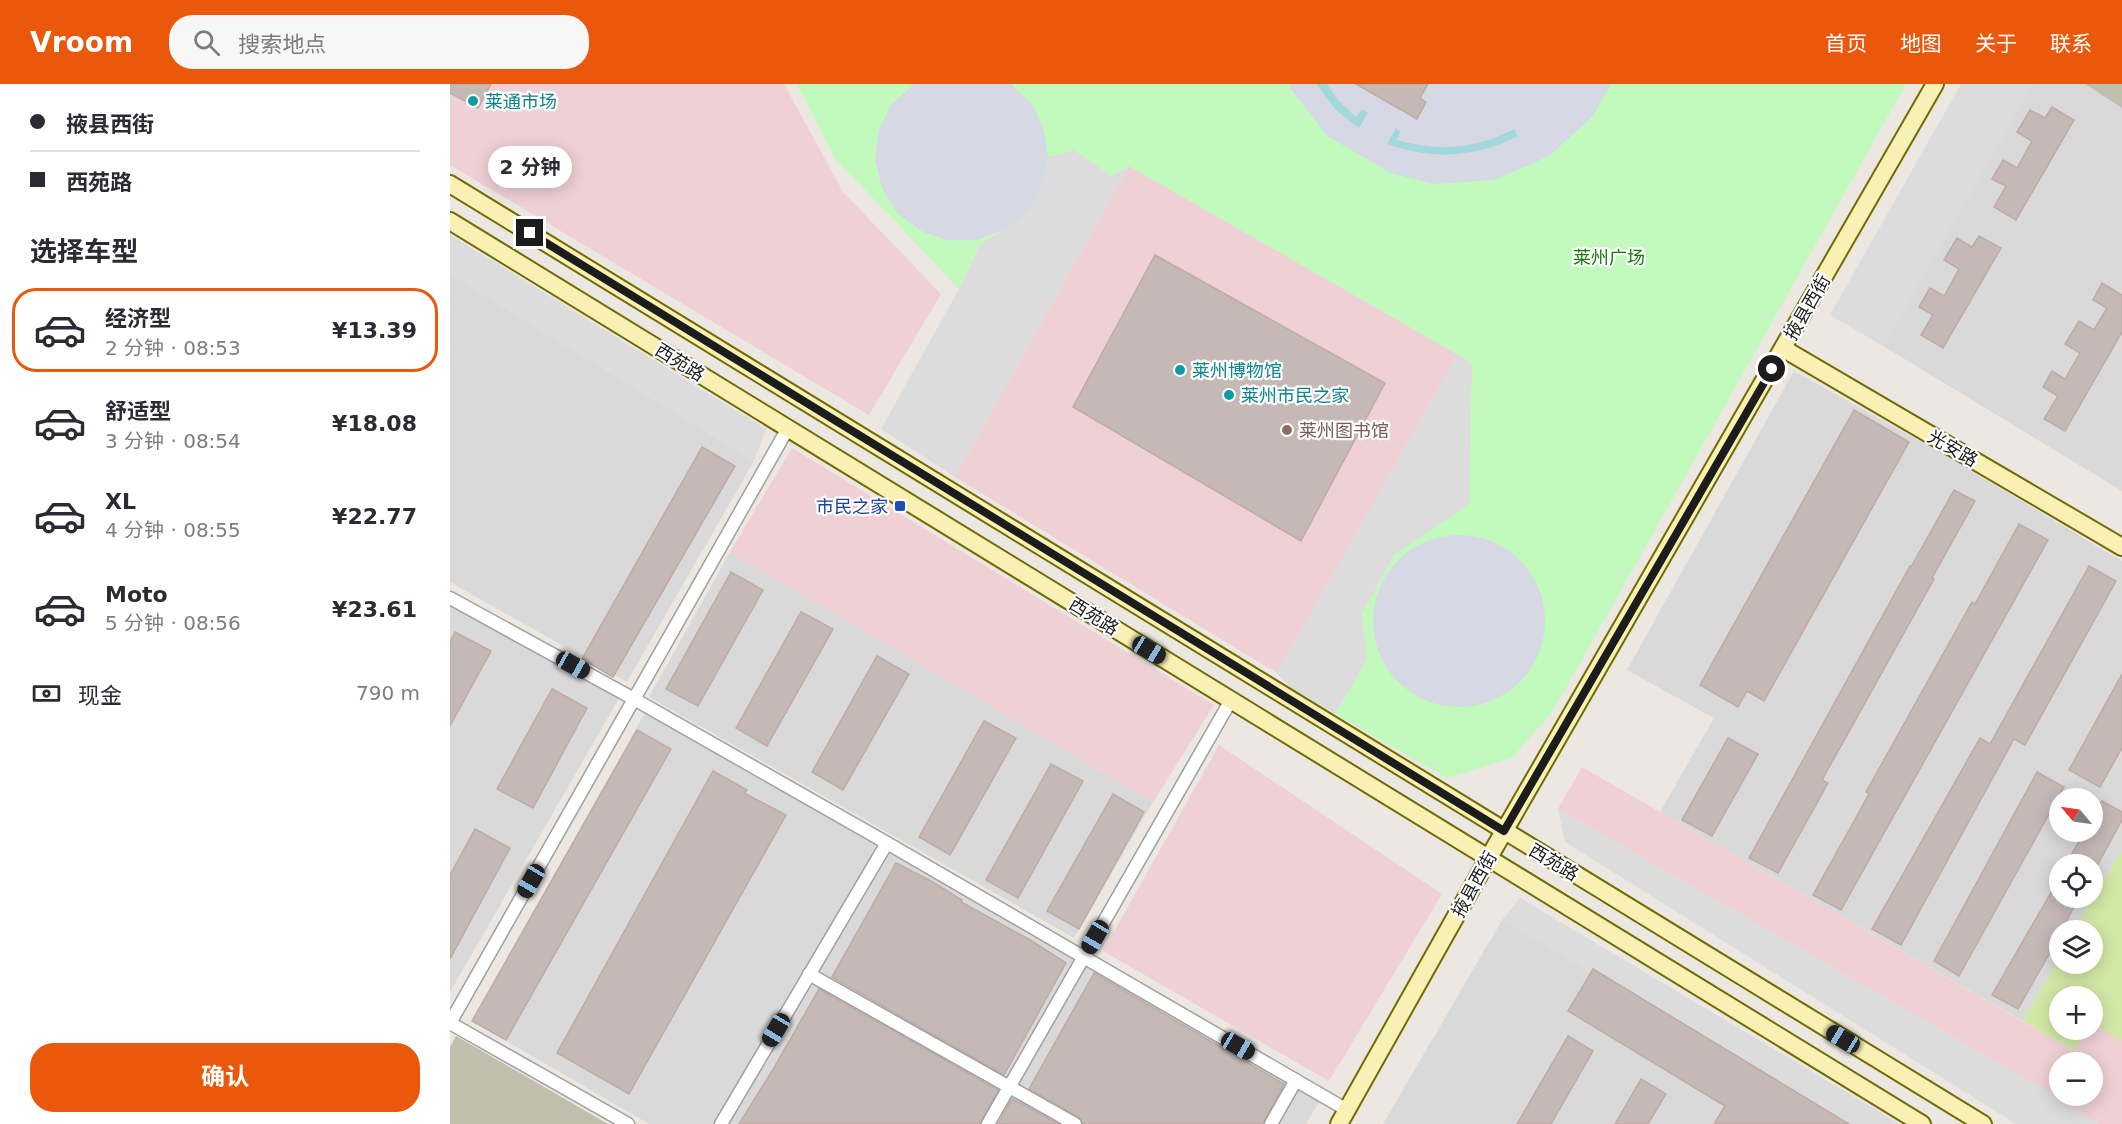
<!DOCTYPE html>
<html lang="zh">
<meta charset="utf-8">
<style>
body{margin:0;font-family:"DejaVu Sans","Noto Sans SC",sans-serif;background:#f7f7f7;color:#2b2b33;height:100vh;display:flex;flex-direction:column;font-size:22px;white-space:nowrap}
*{box-sizing:border-box;margin:0}
p{font-size:20px;color:#7c7c81}
.icon{flex:none;width:33px;height:33px;fill:none;stroke:currentColor;stroke-width:2;stroke-linecap:round;stroke-linejoin:round}
.map{position:relative;flex:1;overflow:hidden}
.side{display:flex;flex-direction:column;background:#fff;width:450px}
.side>*{flex:none}
.hud{display:grid;align-content:center;height:132px;padding:0 30px;background:#fff}
.needle{width:39px;rotate:299deg}
.fabs{position:absolute;left:1599px;top:704px;display:grid;gap:12px}
.fabs a{display:grid;place-items:center;width:54px;height:54px;border-radius:50%;background:#fff;box-shadow:0 3px 15px #0003;font-size:30px}
.end{position:absolute;width:27px;height:27px;margin:-14px;border:8px solid #1c1c1c;background:#fff;box-shadow:0 0 0 3px #fff}
.from{border-radius:50%}
.bubble{position:absolute;height:42px;border-radius:21px;background:#fff;box-shadow:0 3px 15px #0003;font-size:20px;font-weight:700;line-height:42px;text-align:center}
.car{position:absolute;width:18px;height:36px;margin:-18px -9px;border-radius:8px;box-shadow:0 0 4px 2px #0007;background:linear-gradient(#222 24%,#8ab4d8 0 40%,#222 0 76%,#8ab4d8 0 86%,#222 0)}
.hud b{display:flex;align-items:center;gap:21px;height:57px;font-size:22px}
.hud b+b{border-top:2px solid #e1e1e2}
.hud i{width:15px;height:15px;background:#2b2b33}
ul{padding:0;list-style:none}
li{display:flex;align-items:center;gap:18px;height:84px;margin:0 12px 9px;padding:0 18px;border:3px solid transparent;border-radius:24px}
li div{flex:1}
li b{display:block;font-size:22px}
li em{font-style:normal;font-weight:700}
li.active{border-color:#ea580c}
li>.icon{width:54px;height:54px;stroke-width:1.5}
h2{padding:0 30px;font-size:27px;line-height:72px}
.pay{display:flex;align-items:center;gap:15px;height:66px;padding:0 30px;font-size:22px}
.pay p{margin-inline-start:auto}
.button{display:flex;gap:12px;margin-top:auto;padding:12px 30px}
.button a{flex:1;height:69px;border-radius:24px;background:#ea580c;color:#fff;font-size:24px;font-weight:700;line-height:69px;text-align:center}
header{display:flex;align-items:center;gap:36px;box-sizing:border-box;height:84px;padding:0 30px;background:#ea580c;color:#fff}
header strong{font-size:28px}
nav{display:flex;gap:33px;margin-inline-start:auto;font-size:21px}
.search{width:420px;height:54px;background:#f7f7f7;display:flex;align-items:center;gap:15px;box-sizing:border-box;padding:0 21px;border-radius:24px;color:#7c7c81;font-size:22px}
main{display:flex;flex:1;min-height:0}
.map>svg:first-child{display:block}
.residential{fill:#dad9d9;fill-rule:evenodd}
.commercial{fill:#efd0d4;fill-rule:evenodd}
.construction{fill:#c2bead}
.grass{fill:#d2e8a6}
.park{fill:#c2f9bd}
.parking{fill:#dcdcdc}
.plaza{fill:#d6d8e3}
.water{fill:#a1d8dc}
.building{fill:#c5b9b5;stroke:#bfaba4;stroke-width:1.5}
.lines{fill:none;stroke-linecap:round;stroke-linejoin:round}
.street-casing{stroke:#a0a0a0;stroke-width:15}
.secondary-casing{stroke:#716b05;stroke-width:20}
.street{stroke:#fff;stroke-width:12}
.secondary{stroke:#f9f1b4;stroke-width:16}
.route{stroke:#1c1c1c;stroke-width:8}
.culture-dot{fill:#0f9aa8;stroke:#fff;stroke-width:2}
.education-dot{fill:#8d6e63;stroke:#fff;stroke-width:2}
.transit-dot{fill:#1a4fb4;stroke:#fff;stroke-width:2}
.labels{text-anchor:middle;dominant-baseline:central;stroke-width:4.5;stroke-linejoin:round;paint-order:stroke}
.culture-label{font-size:18px;fill:#0d838f;stroke:#fff;text-anchor:start}
.park-label{font-size:18px;fill:#14790b;stroke:#fff}
.street-label{font-size:18px;fill:#1c1c1c;stroke:#fff}
.education-label{font-size:18px;fill:#785e54;stroke:#fff;text-anchor:start}
.transit-label{font-size:18px;fill:#164399;stroke:#fff;text-anchor:end}
</style>
<header>
<strong>Vroom</strong>
<div class="search"><svg class="icon" aria-label="search" viewBox="0 0 24 24"><circle cx="10" cy="10" r="6"/><path d="M15 15l6 6"/></svg>搜索地点</div>
<nav><a>首页</a><a>地图</a><a>关于</a><a>联系</a></nav>
</header>
<main>
<section class="side">
<div class="hud">
<b><i class="from"></i>掖县西街</b>
<b><i></i>西苑路</b>
</div>
<h2>选择车型</h2>
<ul>
<li class="active"><svg class="icon" aria-label="car" viewBox="0 0 24 24"><path d="M5 17H2v-5l4-1 3-4h7l3 4 3 1v5h-3M9 17h6M6 11h13"/><circle cx="7" cy="17" r="2"/><circle cx="17" cy="17" r="2"/></svg><div><b>经济型</b><p>2 分钟 · 08:53</p></div><em>¥13.39</em></li>
<li><svg class="icon" aria-label="car" viewBox="0 0 24 24"><path d="M5 17H2v-5l4-1 3-4h7l3 4 3 1v5h-3M9 17h6M6 11h13"/><circle cx="7" cy="17" r="2"/><circle cx="17" cy="17" r="2"/></svg><div><b>舒适型</b><p>3 分钟 · 08:54</p></div><em>¥18.08</em></li>
<li><svg class="icon" aria-label="car" viewBox="0 0 24 24"><path d="M5 17H2v-5l4-1 3-4h7l3 4 3 1v5h-3M9 17h6M6 11h13"/><circle cx="7" cy="17" r="2"/><circle cx="17" cy="17" r="2"/></svg><div><b>XL</b><p>4 分钟 · 08:55</p></div><em>¥22.77</em></li>
<li><svg class="icon" aria-label="car" viewBox="0 0 24 24"><path d="M5 17H2v-5l4-1 3-4h7l3 4 3 1v5h-3M9 17h6M6 11h13"/><circle cx="7" cy="17" r="2"/><circle cx="17" cy="17" r="2"/></svg><div><b>Moto</b><p>5 分钟 · 08:56</p></div><em>¥23.61</em></li>
</ul>
<div class="pay"><svg class="icon" aria-label="cash" viewBox="0 0 24 24"><path d="M3 7h18v10H3z"/><circle cx="12" cy="12" r="2"/></svg>现金<p>790 m</p></div>
<div class="button"><a>确认</a></div>
</section>
<div class="map">
<svg width="1672" height="1040" viewBox="0 0 1672 1040">
<rect width="100%" height="100%" fill="#ede7e1"/>
<g class="residential">
<polygon points="1582,0 1635,0 1672,24 1672,407 1433,262"/>
<polygon points="0,190 304,377 177,598 0,498"/>
<path d="M 1344,287 L 1491,369 L 1672,477 L 1672,765 L 1625,846 L 1610,846 L 1609,873 L 1573,937 L 1210,728 L 1264,634 L 1177,586 ZM 1610,714 L 1642,714 L 1642,747 L 1610,747 ZM 1610,780 L 1642,780 L 1642,813 L 1610,813 Z"/>
<polygon points="280,468 703,718 624,854 199,613"/>
<polygon points="0,515 172,609 0,908"/>
<polygon points="197,625 875,1008 856,1040 199,1040 22,937"/>
<polygon points="1052,836 1143,885 1399,1040 933,1040"/>
</g>
<g class="commercial">
<polygon points="0,0 334,0 393,108 491,210 419,331 0,81"/>
<polygon points="679,82 1008,270 827,589 505,393"/>
<polygon points="342,364 764,621 703,718 280,468"/>
<polygon points="769,661 992,810 879,997 653,867"/>
<path d="M 1132,683 L 1624,967 L 1636,945 L 1642,945 L 1643,940 L 1672,958 L 1672,1040 L 1648,1040 L 1600,1009 L 1108,725 ZM 1610,978 L 1642,978 L 1642,1011 L 1610,1011 Z"/>
</g>
<g class="construction">
<polygon points="1635,0 1672,0 1672,24"/>
<polygon points="6,952 158,1040 0,1040 0,963"/>
</g>
<polygon class="grass" points="1672,765 1672,958 1643,940 1642,912 1610,912 1610,945 1636,945 1624,967 1573,937 1609,873 1610,879 1642,879 1642,846 1625,846"/>
<polygon class="park" points="347,0 1456,0 1103,627 1062,674 997,694 885,630 917,575 912,530 947,465 1022,279 679,82 662,92 624,66 554,146 530,160 509,205 384,73"/>
<g class="parking">
<polygon points="1511,0 1582,0 1433,262 1380,231"/>
<polygon points="624,66 662,92 679,82 505,393 431,345 509,205 530,160 554,146 592,102 598,73"/>
<polygon points="0,151 316,345 304,377 0,190"/>
<polygon points="1008,270 1022,280 1019,420 944,471 912,530 917,575 885,630 840,603 827,589"/>
<polygon points="1108,725 1600,1009 1648,1040 1566,1040 1115,758"/>
<polygon points="1070,814 1450,1040 1397,1040 1052,836"/>
</g>
<g class="plaza">
<polygon points="464,0 561,0 583,21 594,46 598,73 592,102 577,127 554,146 527,156 498,156 473,148 447,129 432,104 425,75 429,46 441,21"/>
<polygon points="839,0 1161,0 1143,32 1099,72 1044,96 984,100 941,89 877,52 841,5"/>
<circle cx="1009" cy="537" r="86"/>
</g>
<g class="water">
<polygon points="866,0 877,0 887,15 906,33 912,25 918,29 909,44 887,27"/>
<path d="M 946,44 L 950,48 L 947,56 C 988,68 1026,65 1064,45 L 1068,52 C 1024,74 982,76 937,60 Z"/>
</g>
<g class="building">
<polygon points="0,0 41,0 28,24 0,9"/>
<polygon points="906,0 978,0 970,14 976,18 967,35"/>
<polygon points="1602,23 1624,36 1566,136 1544,123 1556,102 1542,95 1553,76 1567,84 1582,57 1567,48 1580,26 1595,34"/>
<polygon points="1529,152 1551,164 1493,264 1471,251 1483,231 1469,223 1480,204 1494,212 1509,185 1494,176 1507,154 1522,163"/>
<polygon points="705,171 935,299 851,457 623,323"/>
<polygon points="1652,199 1672,211 1672,248 1615,347 1594,335 1608,312 1593,303 1602,287 1615,295 1630,269 1615,260 1629,237 1644,246 1657,224 1643,216"/>
<polygon points="1404,326 1459,358 1314,617 1297,607 1288,623 1250,601"/>
<polygon points="252,363 285,382 163,593 132,575"/>
<polygon points="1504,406 1525,417 1482,494 1484,495 1372,696 1378,699 1328,789 1299,774 1460,482 1461,483"/>
<polygon points="1569,440 1598,456 1391,826 1363,811 1419,710 1416,708 1522,518 1525,520"/>
<polygon points="1639,482 1666,497 1575,661 1564,655 1451,861 1422,845 1530,654 1540,660"/>
<polygon points="281,488 313,506 248,622 216,605"/>
<polygon points="351,528 383,545 317,662 286,644"/>
<polygon points="5,548 41,567 0,642 0,558"/>
<polygon points="427,572 459,590 393,706 362,688"/>
<polygon points="1672,590 1672,664 1650,703 1619,686"/>
<polygon points="102,605 137,624 83,724 47,705"/>
<polygon points="534,637 566,654 500,771 469,753"/>
<polygon points="187,646 221,665 56,956 22,937"/>
<polygon points="1278,654 1308,670 1262,752 1232,736"/>
<polygon points="601,680 633,697 568,814 536,796"/>
<polygon points="263,687 297,706 294,709 336,731 179,1010 107,969"/>
<polygon points="1587,688 1614,703 1509,892 1484,877"/>
<polygon points="663,710 694,728 629,845 597,827"/>
<polygon points="1652,717 1672,728 1672,736 1648,780 1616,780 1635,747 1642,747 1642,733"/>
<polygon points="25,745 60,764 0,875 0,791"/>
<polygon points="446,779 481,797 512,816 511,818 582,857 616,879 554,991 382,893"/>
<polygon points="1610,793 1610,813 1629,813 1612,846 1610,846 1610,851 1568,925 1542,911"/>
<polygon points="1143,885 1399,1040 1264,1040 1275,1022 1118,927"/>
<polygon points="644,889 834,1000 813,1040 633,1040 629,1033 579,1005"/>
<polygon points="369,905 548,1006 530,1040 289,1040 322,987"/>
<polygon points="1118,952 1143,967 1101,1040 1067,1040"/>
<polygon points="1191,995 1216,1010 1198,1040 1165,1040"/>
<polygon points="562,1015 571,1019 608,1040 548,1040"/>
</g>
<g class="lines">
<g class="street-casing">
<g id="street">
<polyline points="0,514 184,615 437,759"/>
<polyline points="359,890 625,1040"/>
<polyline points="0,939 338,344"/>
<polyline points="0,939 178,1040"/>
<polyline points="271,1040 437,759 897,1026"/>
<polyline points="538,1040 781,616"/>
<polyline points="821,1040 846,996"/>
</g>
</g>
<g class="secondary-casing">
<g id="secondary">
<polyline points="0,100 1533,1040"/>
<polyline points="0,137 1472,1040"/>
<polyline points="1334,265 1672,463"/>
<polyline points="889,1040 1038,775 1485,0"/>
</g>
</g>
<use href="#street" class="street"/>
<use href="#secondary" class="secondary"/>
</g>
<g class="lines">
<polyline class="route" points="80,149 1054,747 1322,285"/>
</g>
<g class="culture-dot">
<circle cx="23" cy="17" r="6"/>
<circle cx="730" cy="286" r="6"/>
<circle cx="779" cy="311" r="6"/>
</g>
<circle class="education-dot" cx="837" cy="346" r="6"/>
<rect class="transit-dot" x="444" y="416" width="12" height="12" rx="3"/>
<g class="labels">
<g class="culture-label">
<text x="35" y="17">莱通市场</text>
<text x="742" y="286">莱州博物馆</text>
<text x="791" y="311">莱州市民之家</text>
</g>
<g class="park-label">
<text x="1159" y="173">莱州广场</text>
</g>
<g class="street-label">
<text transform="translate(1357 223) rotate(-60)">掖县西街</text>
<text transform="translate(230 278) rotate(32)">西苑路</text>
<text transform="translate(1503 364) rotate(30)">光安路</text>
<text transform="translate(644 532) rotate(32)">西苑路</text>
<text transform="translate(1104 778) rotate(31)">西苑路</text>
<text transform="translate(1024 800) rotate(-61)">掖县西街</text>
</g>
<g class="education-label">
<text x="849" y="346">莱州图书馆</text>
</g>
<g class="transit-label">
<text x="438" y="422">市民之家</text>
</g>
</g>
</svg>
<div class="fabs">
<a><svg class="needle" viewBox="-14 -14 28 28"><path d="M0-13l5 13h-10z" fill="#e53935"/><path d="M0 13l5-13h-10z" fill="#7c7c81"/></svg></a>
<a><svg class="icon" aria-label="locate" viewBox="0 0 24 24"><circle cx="12" cy="12" r="6"/><path d="M12 2v4M12 18v4M2 12h4M18 12h4"/></svg></a>
<a><svg class="icon" aria-label="layers" viewBox="0 0 24 24"><path d="M12 4l9 5-9 5-9-5zM3 14l9 5 9-5"/></svg></a>
<a>+</a>
<a>−</a>
</div>
<i class="end from" style="left:1322px;top:285px"></i>
<i class="end" style="left:80px;top:149px"></i>
<div class="bubble" style="left:38px;top:62px;width:84px">2 分钟</div>
<i class="car" style="left:699px;top:566px;rotate:121deg"></i>
<i class="car" style="left:123px;top:581px;rotate:119deg"></i>
<i class="car" style="left:81px;top:797px;rotate:210deg"></i>
<i class="car" style="left:645px;top:853px;rotate:210deg"></i>
<i class="car" style="left:326px;top:946px;rotate:211deg"></i>
<i class="car" style="left:1393px;top:955px;rotate:301deg"></i>
<i class="car" style="left:788px;top:962px;rotate:120deg"></i>
</div>
</main>
